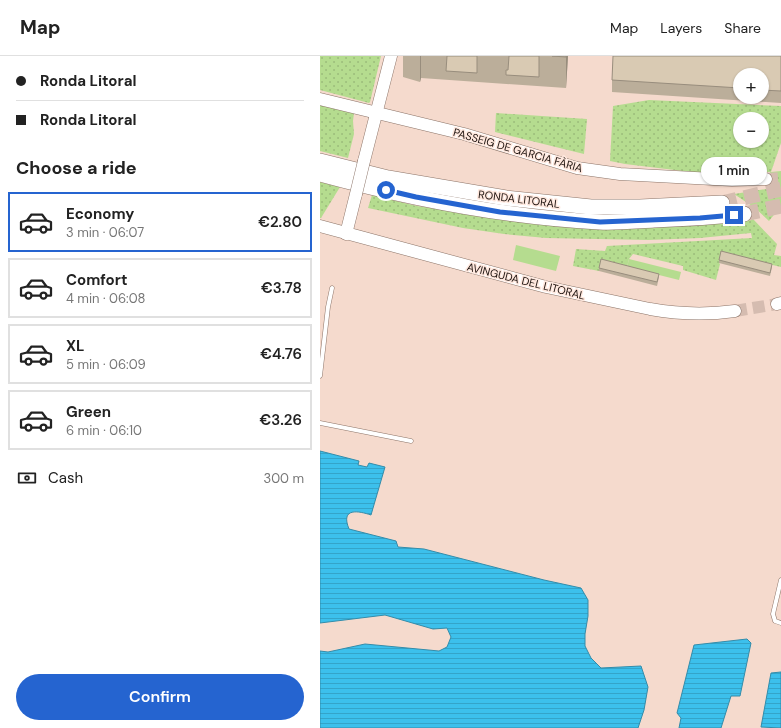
<!DOCTYPE html>
<meta charset="utf-8">
<style>
body{margin:0;font-family:"DM Sans",sans-serif;background:#f2f2f2;color:#222;height:100vh;display:flex;flex-direction:column;font-size:15px;white-space:nowrap}
*{box-sizing:border-box;margin:0}
p{font-size:13px;color:#767676}
.icon{flex:none;width:22px;height:22px;fill:none;stroke:currentColor;stroke-width:2;stroke-linecap:round;stroke-linejoin:round}
.map{position:relative;flex:1;overflow:hidden}
.drawer{display:flex;flex-direction:column;background:#fff;width:320px}
.drawer>*{flex:none}
.banner{display:grid;align-content:center;height:88px;padding:0 16px;background:#fff}
.controls{position:absolute;left:413px;top:12px;display:grid;gap:8px}
.controls a{display:grid;place-items:center;width:36px;height:36px;border-radius:50%;background:#fff;box-shadow:0 1px 3px #0004;font-size:20px}
.end{position:absolute;width:18px;height:18px;margin:-9px;border:5px solid #2564d0;background:#fff;box-shadow:0 0 0 2px #fff}
.from{border-radius:50%}
.bubble{position:absolute;height:28px;border-radius:14px;background:#fff;box-shadow:0 1px 3px #0004;font-size:13px;font-weight:600;line-height:28px;text-align:center}
.banner b{display:flex;align-items:center;gap:14px;height:38px;font-size:15px}
.banner b+b{border-top:1px solid #e0e0e0}
.banner i{width:10px;height:10px;background:#222}
ul{padding:0;list-style:none}
li{display:flex;align-items:center;gap:12px;height:60px;margin:0 8px 6px;padding:0 8px;border:2px solid #e0e0e0;border-radius:0px}
li div{flex:1}
li b{display:block;font-size:15px}
li em{font-style:normal;font-weight:600}
li.selected{border-color:#2564d0}
li>.icon{width:36px;height:36px;stroke-width:1.5}
h2{padding:0 16px;font-size:18px;line-height:48px}
.pay{display:flex;align-items:center;gap:10px;height:44px;padding:0 16px;font-size:15px}
.pay p{margin-inline-start:auto}
.action{display:flex;gap:8px;margin-top:auto;padding:8px 16px}
.action a{flex:1;height:46px;border-radius:24px;background:#2564d0;color:#fff;font-size:16px;font-weight:600;line-height:46px;text-align:center}
header{display:flex;align-items:center;gap:24px;box-sizing:border-box;height:56px;padding:0 20px;background:#fff;border-bottom:1px solid #e0e0e0}
header strong{font-size:19px}
nav{display:flex;gap:22px;margin-inline-start:auto;font-size:14px}
main{display:flex;flex:1;min-height:0}
.map>svg:first-child{display:block}
.grass{fill:url(#grass-dots);fill-rule:evenodd}
.pitch{fill:#b5dc8f}
.water{fill:url(#water-rules);stroke:#338caa}
.lines{fill:none;stroke-linecap:round;stroke-linejoin:round}
.secondary-tunnel{stroke:#d5bcb0;stroke-width:12;stroke-dasharray:12 6;stroke-linecap:butt}
.highway-tunnel{stroke:#d5bcb0;stroke-width:15;stroke-dasharray:15 8;stroke-linecap:butt}
.lane-casing{stroke:#8c7468;stroke-width:5}
.secondary-casing{stroke:#8c7468;stroke-width:13}
.highway-casing{stroke:#8c7468;stroke-width:16}
.lane{stroke:#fff;stroke-width:4}
.secondary{stroke:#fff;stroke-width:12}
.highway{stroke:#fff;stroke-width:15}
.secondary-bridge-casing{stroke:#8c7468;stroke-width:13;stroke-linecap:butt}
.secondary-bridge{stroke:#fff;stroke-width:12}
.wall{fill:#bbae9a;fill-rule:evenodd}
.shaded-wall{fill:#988d7d}
.building{fill:#d9cab3;stroke:#988d7d}
.route{stroke:#2564d0;stroke-width:5}
.labels{text-anchor:middle;dominant-baseline:central;stroke-width:3;stroke-linejoin:round;paint-order:stroke}
.street-label{font-size:11px;fill:#1d130f;stroke:#ffe8de}
</style>
<header>
<strong>Map</strong>
<nav><a>Map</a><a>Layers</a><a>Share</a></nav>
</header>
<main>
<section class="drawer">
<div class="banner">
<b><i class="from"></i>Ronda Litoral</b>
<b><i></i>Ronda Litoral</b>
</div>
<h2>Choose a ride</h2>
<ul>
<li class="selected"><svg class="icon" aria-label="car" viewBox="0 0 24 24"><path d="M5 17H2v-5l4-1 3-4h7l3 4 3 1v5h-3M9 17h6M6 11h13"/><circle cx="7" cy="17" r="2"/><circle cx="17" cy="17" r="2"/></svg><div><b>Economy</b><p>3 min · 06:07</p></div><em>€2.80</em></li>
<li><svg class="icon" aria-label="car" viewBox="0 0 24 24"><path d="M5 17H2v-5l4-1 3-4h7l3 4 3 1v5h-3M9 17h6M6 11h13"/><circle cx="7" cy="17" r="2"/><circle cx="17" cy="17" r="2"/></svg><div><b>Comfort</b><p>4 min · 06:08</p></div><em>€3.78</em></li>
<li><svg class="icon" aria-label="car" viewBox="0 0 24 24"><path d="M5 17H2v-5l4-1 3-4h7l3 4 3 1v5h-3M9 17h6M6 11h13"/><circle cx="7" cy="17" r="2"/><circle cx="17" cy="17" r="2"/></svg><div><b>XL</b><p>5 min · 06:09</p></div><em>€4.76</em></li>
<li><svg class="icon" aria-label="car" viewBox="0 0 24 24"><path d="M5 17H2v-5l4-1 3-4h7l3 4 3 1v5h-3M9 17h6M6 11h13"/><circle cx="7" cy="17" r="2"/><circle cx="17" cy="17" r="2"/></svg><div><b>Green</b><p>6 min · 06:10</p></div><em>€3.26</em></li>
</ul>
<div class="pay"><svg class="icon" aria-label="cash" viewBox="0 0 24 24"><path d="M3 7h18v10H3z"/><circle cx="12" cy="12" r="2"/></svg>Cash<p>300 m</p></div>
<div class="action"><a>Confirm</a></div>
</section>
<div class="map">
<svg width="461" height="672" viewBox="0 0 461 672">
<defs>
<pattern id="grass-dots" width="8" height="8" patternUnits="userSpaceOnUse"><rect width="8" height="8" fill="#b5dc8f"/><path d="M2 2h.1M6 6h.1" fill="none" stroke="#9bbc7a" stroke-width="1.8" stroke-linecap="round"/></pattern>
<pattern id="water-rules" width="6" height="5" patternUnits="userSpaceOnUse"><rect width="6" height="5" fill="#3cc0ec"/><path d="M0 2.5h6" fill="none" stroke="#34a4c9"/></pattern>
</defs>
<rect width="100%" height="100%" fill="#f5dacd"/>
<g class="grass">
<polygon points="0,0 61,0 50,46 49,47 0,34"/>
<path d="M 329,44 L 461,50 L 461,87 L 451,116 L 461,115 L 461,150 L 449,165 L 435,152 L 414,138 L 446,133 L 450,116 L 371,116 L 305,108 L 290,105 L 293,50 ZM 420,63 L 442,63 L 442,85 L 420,85 Z"/>
<polygon points="0,48 34,57 33,65 34,78 28,102 0,95"/>
<polygon points="176,57 267,63 264,98 175,76"/>
<polygon points="0,126 20,131 1,162 0,162"/>
<polygon points="52,139 97,150 221,167 350,170 433,163 457,188 454,199 461,200 461,211 423,202 399,207 400,208 396,224 363,214 363,210 313,198 309,203 307,211 279,215 253,210 256,193 285,195 287,190 432,182 431,177 380,182 328,184 226,182 184,178 143,172 48,152"/>
</g>
<g class="pitch">
<polygon points="196,189 240,200 236,215 193,204"/>
<polygon points="309,203 361,216 359,224 307,211"/>
</g>
<g class="water">
<path d="M 0,395 L 39,405 L 38,409 L 47,411 L 49,407 L 65,411 L 51,459 C 39,455 20,451 29,473 L 76,485 L 78,491 L 104,493 L 224,524 L 261,532 L 268,544 L 268,560 L 265,578 L 265,590 L 271,602 L 281,612 L 321,610 L 328,631 L 324,654 L 318,672 L 0,672 L 0,595 L 8,596 L 45,588 L 119,595 L 127,591 L 131,581 L 127,572 L 113,573 L 65,559 L 0,567 Z"/>
<polygon points="427,583 431,587 420,640 411,640 401,672 359,672 361,662 357,657 374,589"/>
<polygon points="461,616 461,672 441,671 451,617"/>
</g>
<g class="lines">
<g class="secondary-tunnel">
<polyline points="446,123 461,122"/>
<polyline points="415,255 457,248"/>
</g>
<g class="highway-tunnel">
<polyline points="402,147 461,133"/>
<polyline points="424,158 461,150"/>
</g>
<g class="lane-casing">
<g id="lane">
<polyline points="0,320 8,251 12,232"/>
<polyline points="0,367 91,385"/>
<polyline points="461,524 453,558 455,565 461,567"/>
</g>
</g>
<g class="secondary-casing">
<g id="secondary">
<polyline points="0,43 144,78 257,112 300,118 412,124 446,123"/>
<polyline points="44,105 71,0"/>
<path d="M 0,170 L 226,231 L 330,253 C 358,258 386,259 415,255"/>
<polyline points="26,178 36,138"/>
<polyline points="457,248 461,247"/>
</g>
</g>
<g class="highway-casing">
<g id="highway">
<polyline points="0,105 68,122 186,142 271,151 320,151 402,147"/>
<path d="M 0,118 C 91,143 185,161 279,166 C 297,167 316,165 334,164 C 364,163 394,161 424,158"/>
</g>
</g>
<use href="#lane" class="lane"/>
<use href="#secondary" class="secondary"/>
<use href="#highway" class="highway"/>
<g class="secondary-bridge-casing">
<polyline id="secondary-bridge" points="36,138 44,105"/>
</g>
<use href="#secondary-bridge" class="secondary-bridge"/>
</g>
<g class="wall">
<polygon points="83,0 248,0 246,32 101,22 100,26 83,21"/>
<path d="M 461,0 L 461,47 L 292,36 L 292,24 ZM 420,19 L 442,19 L 442,41 L 420,41 Z"/>
<polygon points="399,204 452,211 450,220 399,207"/>
<polygon points="279,212 339,221 337,230 279,215"/>
</g>
<g class="shaded-wall">
<polygon points="100,0 101,0 101,22 100,26"/>
<polygon points="246,0 248,0 246,32"/>
</g>
<g class="building">
<polygon points="127,0 157,0 157,17 126,15"/>
<polygon points="189,0 219,0 219,21 186,19 186,14 188,14"/>
<polygon points="232,0 246,0 246,1"/>
<polygon points="293,0 461,0 461,35 442,34 442,19 420,19 420,32 292,24"/>
<polygon points="401,195 452,208 450,217 399,204"/>
<polygon points="281,203 339,218 337,226 279,212"/>
</g>
<g class="lines">
<polyline class="route" points="66,134 96,141 180,156 280,166 380,162 414,159"/>
</g>
<g class="labels">
<g class="street-label">
<text transform="translate(198 94) rotate(16)">PASSEIG DE GARCIA FÀRIA</text>
<text transform="translate(199 143) rotate(7)">RONDA LITORAL</text>
<text transform="translate(206 225) rotate(14)">AVINGUDA DEL LITORAL</text>
</g>
</g>
</svg>
<div class="controls">
<a>+</a>
<a>−</a>
</div>
<i class="end from" style="left:66px;top:134px"></i>
<i class="end" style="left:414px;top:159px"></i>
<div class="bubble" style="left:381px;top:101px;width:66px">1 min</div>
</div>
</main>
